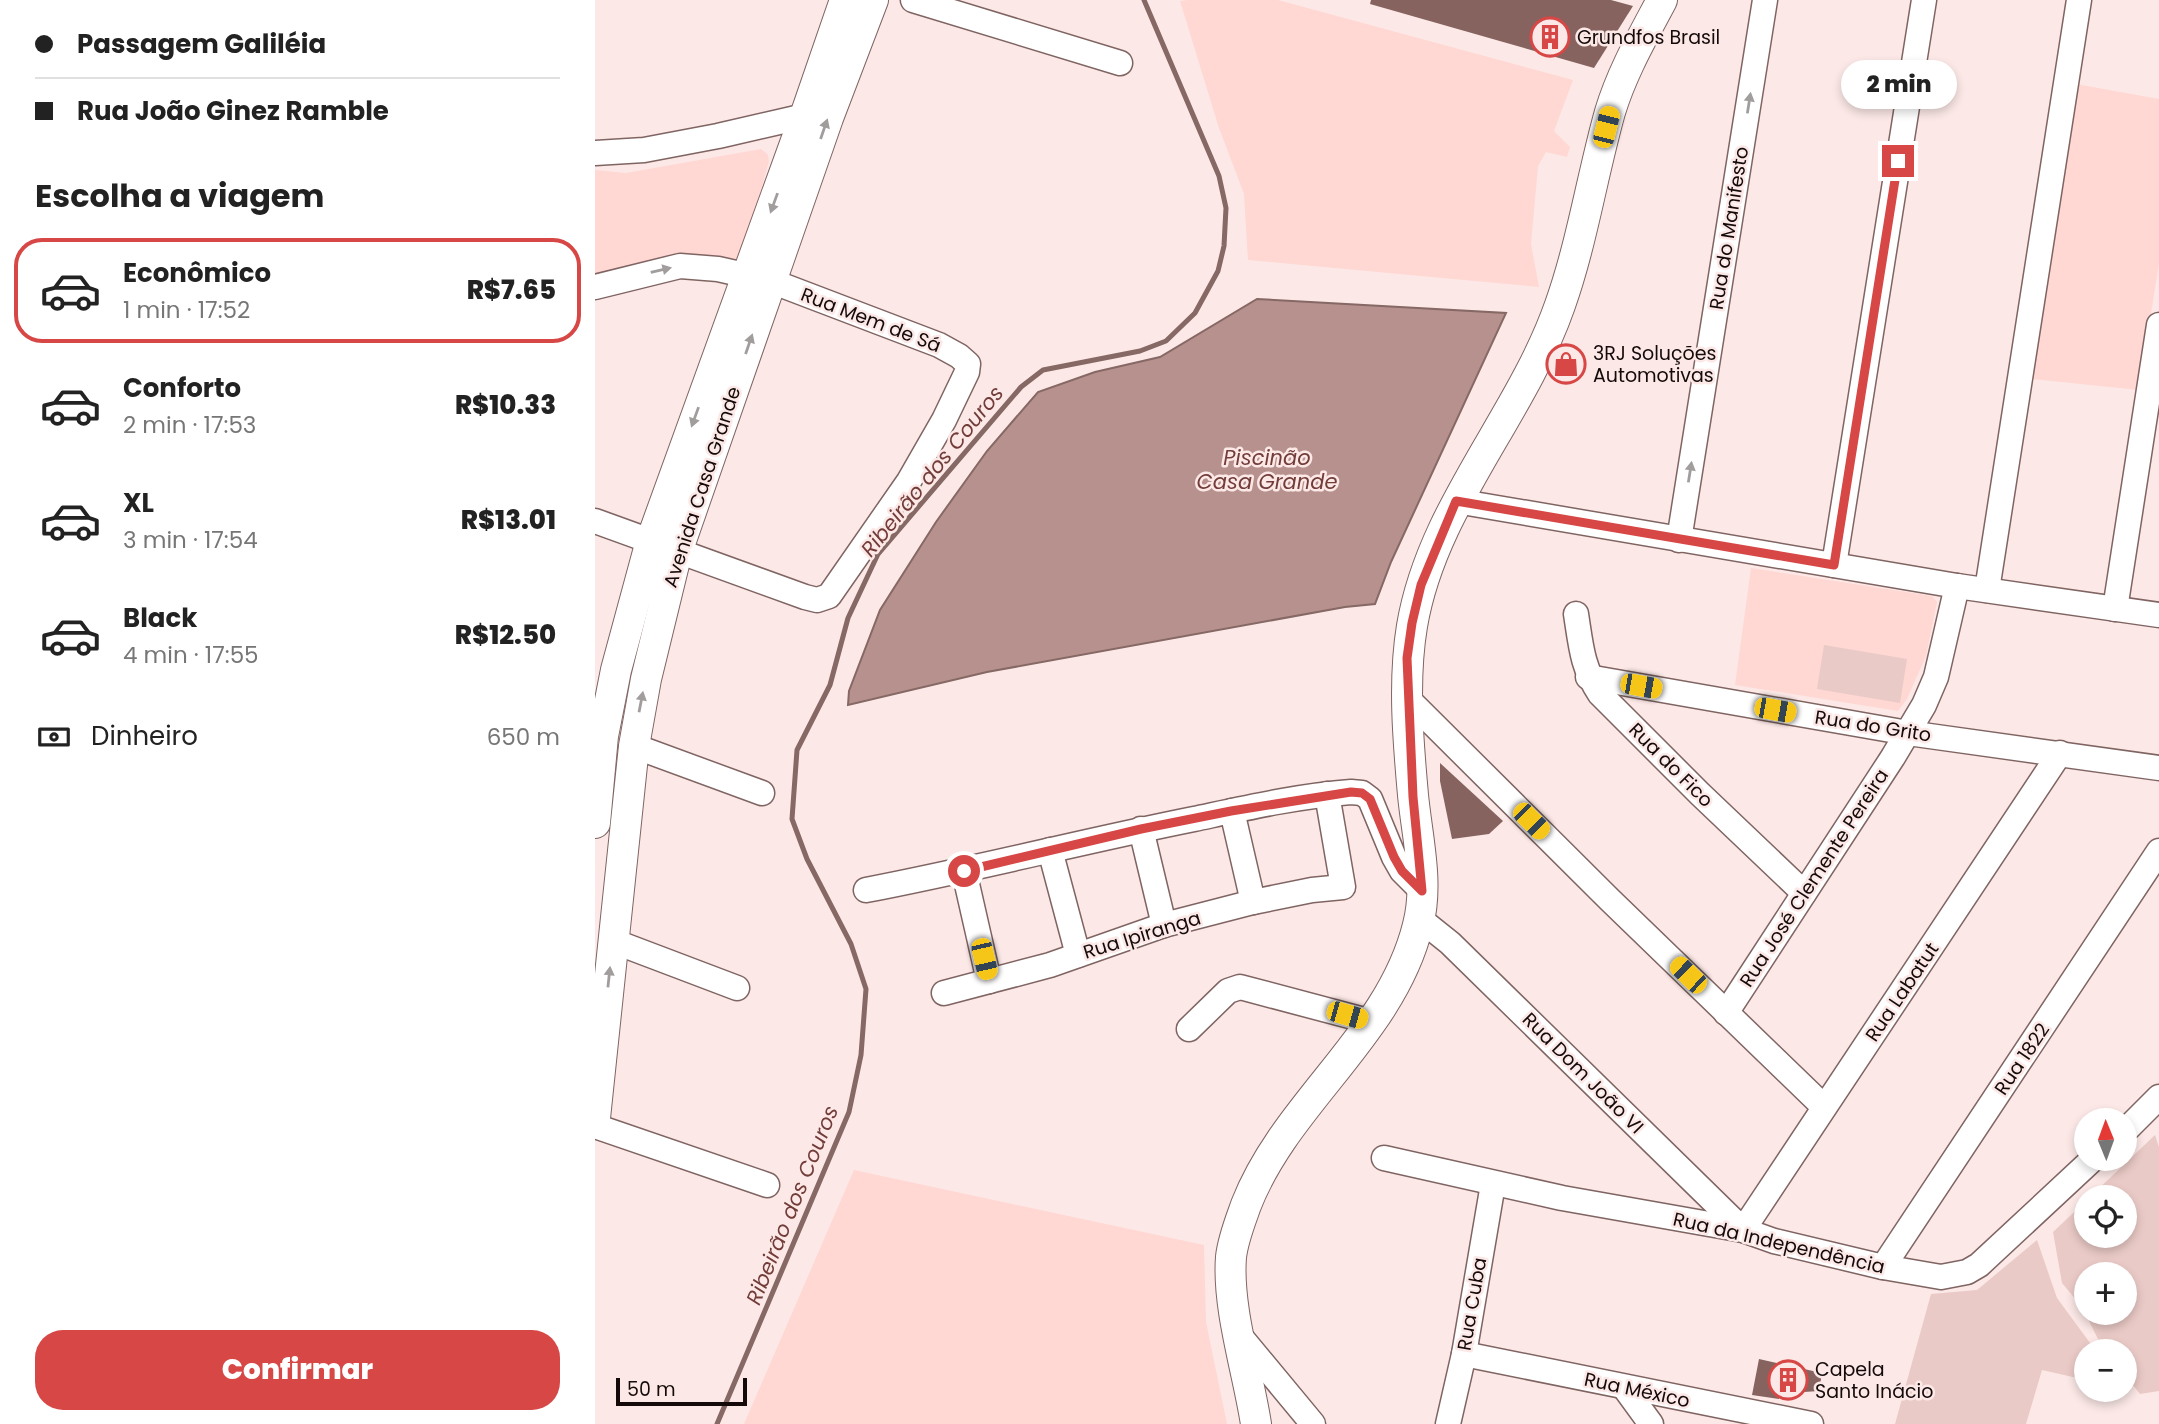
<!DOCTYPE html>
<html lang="pt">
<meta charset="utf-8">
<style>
body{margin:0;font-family:Poppins,sans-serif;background:#f2f2f2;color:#222;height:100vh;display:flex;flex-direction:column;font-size:26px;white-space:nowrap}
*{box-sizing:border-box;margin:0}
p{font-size:23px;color:#767676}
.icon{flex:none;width:38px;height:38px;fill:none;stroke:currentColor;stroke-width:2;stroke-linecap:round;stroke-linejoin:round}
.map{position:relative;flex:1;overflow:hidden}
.side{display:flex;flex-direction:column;background:#fff;width:595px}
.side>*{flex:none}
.hud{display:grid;align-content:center;height:154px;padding:0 35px;background:#fff}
.needle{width:46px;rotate:359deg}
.tools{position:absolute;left:1479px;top:1108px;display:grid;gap:14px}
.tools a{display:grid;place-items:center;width:63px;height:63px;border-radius:50%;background:#fff;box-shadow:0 4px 10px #0003;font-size:35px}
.scale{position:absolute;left:21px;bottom:18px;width:131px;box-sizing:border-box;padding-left:7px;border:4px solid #140a09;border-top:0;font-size:19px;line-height:24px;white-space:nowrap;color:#140a09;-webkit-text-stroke:5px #fce9e7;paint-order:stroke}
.end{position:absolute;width:32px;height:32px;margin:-16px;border:9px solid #d64746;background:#fff;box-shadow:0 0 0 4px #fff}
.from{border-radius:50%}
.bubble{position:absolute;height:49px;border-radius:24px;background:#fff;box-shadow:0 4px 10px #0003;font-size:23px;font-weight:800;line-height:49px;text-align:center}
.car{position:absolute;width:21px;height:42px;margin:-21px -10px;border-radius:9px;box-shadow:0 0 5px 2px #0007;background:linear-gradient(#f5c518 24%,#345 0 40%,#f5c518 0 76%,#345 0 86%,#f5c518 0)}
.hud b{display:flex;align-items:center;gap:24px;height:66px;font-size:26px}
.hud b+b{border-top:2px solid #e0e0e0}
.hud i{width:18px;height:18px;background:#222}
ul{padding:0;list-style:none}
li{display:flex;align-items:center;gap:21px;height:105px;margin:0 14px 10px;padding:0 21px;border:4px solid transparent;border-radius:28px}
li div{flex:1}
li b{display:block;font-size:26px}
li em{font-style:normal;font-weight:800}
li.current{border-color:#d64746}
li>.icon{width:63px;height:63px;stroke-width:1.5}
h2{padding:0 35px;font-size:32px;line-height:84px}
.pay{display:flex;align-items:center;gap:18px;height:77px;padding:0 35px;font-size:26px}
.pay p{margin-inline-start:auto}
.action{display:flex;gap:14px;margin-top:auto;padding:14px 35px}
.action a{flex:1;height:80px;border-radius:28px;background:#d64746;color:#fff;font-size:28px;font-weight:800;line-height:80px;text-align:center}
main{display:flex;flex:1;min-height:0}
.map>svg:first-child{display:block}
.built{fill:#ffd7d3}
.green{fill:#eacac6;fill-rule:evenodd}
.water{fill:#b7918d;stroke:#866865;stroke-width:2}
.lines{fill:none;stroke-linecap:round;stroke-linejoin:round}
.stream{stroke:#866865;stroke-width:5}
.building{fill:#86635f}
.minor-casing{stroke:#7f6462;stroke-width:27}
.major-casing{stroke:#7f6462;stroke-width:32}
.minor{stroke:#fff;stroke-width:24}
.major{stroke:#fff;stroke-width:30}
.oneway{fill:#a19d9d}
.route{stroke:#d64746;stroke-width:9}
.labels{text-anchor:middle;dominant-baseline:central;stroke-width:5;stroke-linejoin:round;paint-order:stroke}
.poi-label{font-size:19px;fill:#140a09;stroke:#fce9e7;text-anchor:start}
.street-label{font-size:19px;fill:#140a09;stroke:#fce9e7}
.water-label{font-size:21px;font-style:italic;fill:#723c39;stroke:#fce9e7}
</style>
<main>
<section class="side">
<div class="hud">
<b><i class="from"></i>Passagem Galiléia</b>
<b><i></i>Rua João Ginez Ramble</b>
</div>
<h2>Escolha a viagem</h2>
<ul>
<li class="current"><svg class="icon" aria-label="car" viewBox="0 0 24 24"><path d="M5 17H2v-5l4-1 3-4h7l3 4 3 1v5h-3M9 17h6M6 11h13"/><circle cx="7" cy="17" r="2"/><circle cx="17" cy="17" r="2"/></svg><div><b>Econômico</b><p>1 min · 17:52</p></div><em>R$7.65</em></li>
<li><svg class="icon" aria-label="car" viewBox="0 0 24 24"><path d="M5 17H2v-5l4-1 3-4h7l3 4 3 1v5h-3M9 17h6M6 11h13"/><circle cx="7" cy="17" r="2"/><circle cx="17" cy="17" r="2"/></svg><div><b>Conforto</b><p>2 min · 17:53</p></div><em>R$10.33</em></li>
<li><svg class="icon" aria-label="car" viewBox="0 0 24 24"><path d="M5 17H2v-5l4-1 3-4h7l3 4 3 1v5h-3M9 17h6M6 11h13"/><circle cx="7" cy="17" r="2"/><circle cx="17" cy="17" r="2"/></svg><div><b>XL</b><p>3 min · 17:54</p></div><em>R$13.01</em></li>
<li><svg class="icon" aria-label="car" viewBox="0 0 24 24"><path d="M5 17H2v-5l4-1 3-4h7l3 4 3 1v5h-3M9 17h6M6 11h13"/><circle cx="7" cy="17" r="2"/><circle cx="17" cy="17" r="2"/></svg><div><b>Black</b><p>4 min · 17:55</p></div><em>R$12.50</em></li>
</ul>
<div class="pay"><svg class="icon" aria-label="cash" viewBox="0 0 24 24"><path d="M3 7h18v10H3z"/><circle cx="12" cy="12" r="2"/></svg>Dinheiro<p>650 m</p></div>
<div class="action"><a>Confirmar</a></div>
</section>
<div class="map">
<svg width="1564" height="1424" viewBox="0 0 1564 1424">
<rect width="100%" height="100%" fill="#fce9e7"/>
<g class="built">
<polygon points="593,0 683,0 978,80 959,131 975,147 972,157 951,152 943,166 936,244 944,287 653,260 649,194 624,128 585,1"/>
<polygon points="1481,84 1564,99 1564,263 1544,390 1436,379"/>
<polygon points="166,149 173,155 174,161 147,259 73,256 33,265 0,278 0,170 31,173"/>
<polygon points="1156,568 1337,596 1342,602 1331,656 1312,699 1303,711 1140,685"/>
<polygon points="259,1170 609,1245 611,1322 632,1424 149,1424"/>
</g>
<g class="green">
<polygon points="1229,645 1312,659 1305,703 1222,689"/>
<path d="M 1560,1135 L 1564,1147 L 1564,1391 L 1545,1394 L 1530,1375 L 1530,1351 L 1509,1351 L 1487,1307 L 1467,1283 L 1458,1232 L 1491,1201 L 1491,1236 L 1530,1236 L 1530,1197 L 1495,1197 ZM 1530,1274 L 1530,1312 L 1491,1312 L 1491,1274 Z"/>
<polygon points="1442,1240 1462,1298 1501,1351 1491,1351 1491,1380 1447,1370 1431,1424 1300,1424 1336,1294 1382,1290"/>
</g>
<polygon class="water" points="662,299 911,313 796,562 780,604 750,607 392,672 253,705 254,691 285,610 341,522 392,451 443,392 500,372 565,357"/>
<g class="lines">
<polyline class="stream" points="122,1424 254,1112 266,1055 271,989 256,944 212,859 197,819 202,750 235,685 253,618 283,554 426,387 448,370 545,351 571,341 600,313 623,271 629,246 631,208 624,176 549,0"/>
</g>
<g class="building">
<polygon points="776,0 1016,0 1038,6 999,68 775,4"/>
<polygon points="845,763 908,821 894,834 857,839 845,781"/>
<polygon points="1164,1359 1227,1373 1224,1391 1209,1392 1185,1387 1184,1399 1157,1395"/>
</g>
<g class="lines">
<g class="minor-casing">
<g id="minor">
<polyline points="318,0 525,63"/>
<polyline points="0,153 49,150 123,136 210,116"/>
<polyline points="0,287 85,266 123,269 176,281 344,345 364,356 373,364 372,372 349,420 314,481 234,596 222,600 210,597 0,521"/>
<polyline points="861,501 1362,586 1564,615"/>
<polyline points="1084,540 1170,0"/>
<polyline points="1239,565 1329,0"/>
<polyline points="1392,590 1484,0"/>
<polyline points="1520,609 1564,325"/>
<path d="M 981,614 C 986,646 987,667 1005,694 L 1105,794 L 1209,893"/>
<polyline points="993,677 1313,733 1564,768"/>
<polyline points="813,699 1015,900 1229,1107"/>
<polyline points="39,746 167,793"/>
<polyline points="637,811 658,902"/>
<polyline points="546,829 569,925"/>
<polyline points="455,850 483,955"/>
<polyline points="369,871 394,981"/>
<path d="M 271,890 C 381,869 489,841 599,819 C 651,808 703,796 756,792 L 767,793 L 775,799 L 799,857 L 807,871 L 827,891"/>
<polyline points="825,919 855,943 1148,1230 1465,753"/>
<polyline points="18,941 142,988"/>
<polyline points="349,993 455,965 569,925 658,902 717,890 748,887 732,794"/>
<polyline points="1131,1013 1298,757 1329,705 1341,677 1362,586"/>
<polyline points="594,1029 633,991 645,987 777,1022"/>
<polyline points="0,1126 172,1185"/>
<polyline points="1530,1131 1564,1097"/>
<polyline points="789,1158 967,1198 1148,1230 1179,1241 1288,1267 1346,1277 1372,1272 1384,1265 1499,1158"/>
<polyline points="1288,1267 1564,851"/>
<polyline points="645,1336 718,1424"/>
<polyline points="869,1354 1216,1424"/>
<polyline points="1029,1387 1056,1424"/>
<polyline points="853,1424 869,1354 898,1184"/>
</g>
</g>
<g class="major-casing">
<g id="major">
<polyline points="0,823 8,736 21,670 56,541 210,116 250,0"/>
<polyline points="0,1118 39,746 51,679 82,552 233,118 278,0"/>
<path d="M 661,1424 C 653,1372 632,1308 636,1257 C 638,1239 645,1222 651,1205 C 691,1102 796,1035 823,925 C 834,883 822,837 818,795 C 813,740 808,680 817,626 C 837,507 926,417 965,305 C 987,243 997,176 1015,112 C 1027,72 1048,36 1067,0"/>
</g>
</g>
<use href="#minor" class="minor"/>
<use href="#major" class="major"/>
</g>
<defs><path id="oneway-solid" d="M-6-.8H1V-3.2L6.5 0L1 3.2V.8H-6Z" transform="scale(1.75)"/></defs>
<g class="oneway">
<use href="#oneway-solid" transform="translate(1154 103) rotate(-81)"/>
<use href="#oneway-solid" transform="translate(229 129) rotate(-71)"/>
<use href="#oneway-solid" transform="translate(179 203) rotate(110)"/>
<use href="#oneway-solid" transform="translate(66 270) rotate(-13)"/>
<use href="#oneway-solid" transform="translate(154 344) rotate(-71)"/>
<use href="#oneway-solid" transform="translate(100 417) rotate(110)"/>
<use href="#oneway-solid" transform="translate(1095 472) rotate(-81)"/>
<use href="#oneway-solid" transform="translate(46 702) rotate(-79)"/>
<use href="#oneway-solid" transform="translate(14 977) rotate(-84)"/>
</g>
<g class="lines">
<polyline class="route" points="369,871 546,829 636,811 756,792 767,793 775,799 799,857 807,871 827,891 818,797 812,658 817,623 826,585 861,501 1239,565 1303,161"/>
</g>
<defs>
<g id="building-ring" transform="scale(2.0125)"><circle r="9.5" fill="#fce9e7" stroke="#d64746" stroke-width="1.5"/><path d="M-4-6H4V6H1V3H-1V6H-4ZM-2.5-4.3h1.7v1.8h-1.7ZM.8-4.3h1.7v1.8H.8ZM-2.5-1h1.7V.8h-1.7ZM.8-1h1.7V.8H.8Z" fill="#d64746"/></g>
<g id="shop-ring" transform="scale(2.0125)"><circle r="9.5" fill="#fce9e7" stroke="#d64746" stroke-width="1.5"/><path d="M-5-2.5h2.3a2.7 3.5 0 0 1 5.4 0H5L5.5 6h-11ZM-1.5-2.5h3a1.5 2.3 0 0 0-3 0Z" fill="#d64746"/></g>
</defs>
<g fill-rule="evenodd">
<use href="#building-ring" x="955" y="37"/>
<use href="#shop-ring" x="971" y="364"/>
<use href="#building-ring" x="1193" y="1380"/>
</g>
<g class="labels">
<g class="poi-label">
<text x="982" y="37">Grundfos Brasil</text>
<text x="998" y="353">3RJ Soluções<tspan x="998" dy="22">Automotivas</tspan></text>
<text x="1220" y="1369">Capela<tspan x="1220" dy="22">Santo Inácio</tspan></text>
</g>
<g class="street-label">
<text transform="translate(1134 228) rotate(-81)">Rua do Manifesto</text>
<text transform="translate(276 320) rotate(21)">Rua Mem de Sá</text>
<text transform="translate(107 487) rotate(-72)">Avenida Casa Grande</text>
<text transform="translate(1278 726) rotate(9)">Rua do Grito</text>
<text transform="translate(1076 765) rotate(45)">Rua do Fico</text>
<text transform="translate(1219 878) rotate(-57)">Rua José Clemente Pereira</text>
<text transform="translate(547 935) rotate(-17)">Rua Ipiranga</text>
<text transform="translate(1307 992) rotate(-56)">Rua Labatut</text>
<text transform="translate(1427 1059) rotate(-56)">Rua 1822</text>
<text transform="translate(988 1073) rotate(45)">Rua Dom João VI</text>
<text transform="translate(1184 1243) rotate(13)">Rua da Independência</text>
<text transform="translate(877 1304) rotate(-80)">Rua Cuba</text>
<text transform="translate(1042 1390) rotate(12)">Rua México</text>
</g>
<g class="water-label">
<text x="672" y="457">Piscinão<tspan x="672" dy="24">Casa Grande</tspan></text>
<text transform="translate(337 471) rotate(-51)">Ribeirão dos Couros</text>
<text transform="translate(197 1205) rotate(-68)">Ribeirão dos Couros</text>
</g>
</g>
</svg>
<div class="tools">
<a><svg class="needle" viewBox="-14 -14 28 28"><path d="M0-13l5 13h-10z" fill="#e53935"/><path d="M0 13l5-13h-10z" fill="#767676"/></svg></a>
<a><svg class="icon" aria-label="locate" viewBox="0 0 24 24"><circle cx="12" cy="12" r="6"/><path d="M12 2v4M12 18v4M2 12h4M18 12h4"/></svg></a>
<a>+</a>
<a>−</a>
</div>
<div class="scale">50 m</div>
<i class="end from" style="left:369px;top:871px"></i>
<i class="end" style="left:1303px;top:161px"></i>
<div class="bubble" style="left:1246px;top:60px;width:116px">2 min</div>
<i class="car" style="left:1011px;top:127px;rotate:14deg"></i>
<i class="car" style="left:1046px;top:686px;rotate:100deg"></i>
<i class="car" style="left:1180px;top:710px;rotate:100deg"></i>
<i class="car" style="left:936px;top:821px;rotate:135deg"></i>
<i class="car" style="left:389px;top:959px;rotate:167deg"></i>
<i class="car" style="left:1093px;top:975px;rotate:314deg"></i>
<i class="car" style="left:752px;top:1015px;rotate:106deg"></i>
</div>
</main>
